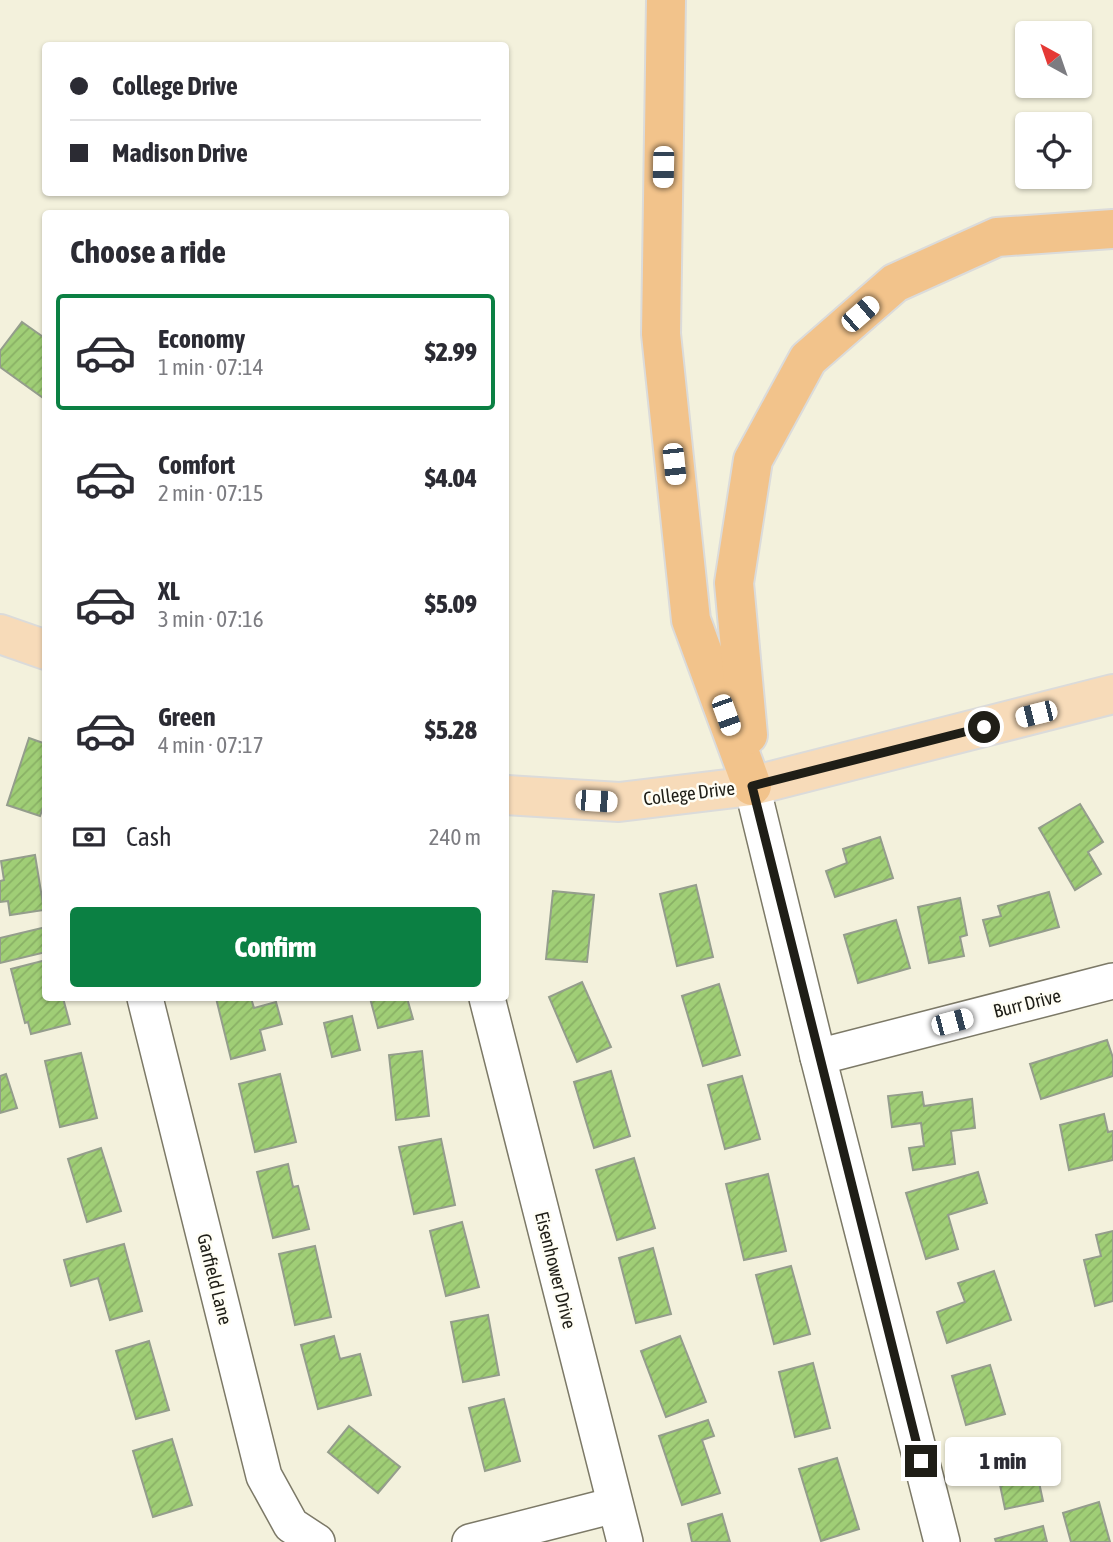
<!DOCTYPE html>
<meta charset="utf-8">
<style>
body{margin:0;font-family:"Asap Condensed",sans-serif;background:#f2f2f3;color:#2b2b33;height:100vh;display:flex;flex-direction:column;font-size:26px;white-space:nowrap}
*{box-sizing:border-box;margin:0}
p{font-size:23px;color:#7c7c81}
.icon{flex:none;width:38px;height:38px;fill:none;stroke:currentColor;stroke-width:2;stroke-linecap:round;stroke-linejoin:round}
.map{position:relative;flex:1;overflow:hidden}
.side{position:absolute;left:42px;top:210px;width:467px;height:791px;display:flex;flex-direction:column;background:#fff;border-radius:7px;box-shadow:0 2px 5px #0004}
.side>*{flex:none}
.top-card{position:absolute;left:42px;top:42px;width:467px;height:154px;border-radius:7px;box-shadow:0 2px 5px #0004;display:grid;align-content:center;height:154px;padding:0 28px;background:#fff}
.needle{width:46px;rotate:320deg}
.controls{position:absolute;left:1015px;top:21px;display:grid;gap:14px}
.controls a{display:grid;place-items:center;width:77px;height:77px;border-radius:7px;background:#fff;box-shadow:0 2px 5px #0004;font-size:35px}
.end{position:absolute;width:32px;height:32px;margin:-16px;border:9px solid #1f1e17;background:#fff;box-shadow:0 0 0 4px #fff}
.from{border-radius:50%}
.bubble{position:absolute;height:49px;border-radius:7px;background:#fff;box-shadow:0 2px 5px #0004;font-size:23px;font-weight:800;line-height:49px;text-align:center}
.car{position:absolute;width:21px;height:42px;margin:-21px -10px;border-radius:9px;box-shadow:0 0 5px 2px #0007;background:linear-gradient(#fff 24%,#345 0 40%,#fff 0 76%,#345 0 86%,#fff 0)}
.top-card b{display:flex;align-items:center;gap:24px;height:66px;font-size:26px}
.top-card b+b{border-top:2px solid #e1e1e2}
.top-card i{width:18px;height:18px;background:#2b2b33}
ul{padding:0;list-style:none}
li{display:flex;align-items:center;gap:21px;height:116px;margin:0 14px 10px;padding:0 14px;border:4px solid transparent;border-radius:7px}
li div{flex:1}
li b{display:block;font-size:26px}
li em{font-style:normal;font-weight:800}
li.active{border-color:#0b8043}
li>.icon{width:63px;height:63px;stroke-width:1.5}
h2{padding:0 28px;font-size:32px;line-height:84px}
.pay{display:flex;align-items:center;gap:18px;height:77px;padding:0 28px;font-size:26px}
.pay p{margin-inline-start:auto}
.primary-button{display:flex;gap:14px;margin-top:auto;padding:14px 28px}
.primary-button a{flex:1;height:80px;border-radius:7px;background:#0b8043;color:#fff;font-size:28px;font-weight:800;line-height:80px;text-align:center}
.map>svg:first-child{display:block}
.building{fill:url(#building-hatch);stroke:#949d8c;stroke-width:2}
.lines{fill:none;stroke-linecap:round;stroke-linejoin:round}
.minor-casing{stroke:#7c7967;stroke-width:38}
.major-casing{stroke:#dbdbda;stroke-width:42}
.highway-casing{stroke:#dbdbda;stroke-width:42}
.minor{stroke:#fff;stroke-width:35}
.major{stroke:#f7dbb9;stroke-width:38}
.highway{stroke:#f2c38b;stroke-width:38}
.route{stroke:#1f1e17;stroke-width:9}
.labels{text-anchor:middle;dominant-baseline:central;stroke-width:5;stroke-linejoin:round;paint-order:stroke}
.street-label{font-size:19px;fill:#1f1e17;stroke:#fffef5}
</style>
<div class="map">
<svg width="1113" height="1542" viewBox="0 0 1113 1542">
<defs>
<pattern id="building-hatch" width="6" height="6" patternUnits="userSpaceOnUse" patternTransform="scale(1.75)"><rect width="6" height="6" fill="#a0ce76"/><path d="M-1 1l2-2M0 6l6-6M5 7l2-2" fill="none" stroke="#89b065"/></pattern>
</defs>
<rect width="100%" height="100%" fill="#f3f1dc"/>
<g class="building">
<polygon points="22,322 46,339 46,400 0,367 0,351"/>
<polygon points="29,738 46,744 46,799 40,816 7,805"/>
<polygon points="1080,804 1103,842 1088,852 1101,874 1075,890 1039,828"/>
<polygon points="880,837 893,878 835,897 826,871 847,863 843,849"/>
<polygon points="35,855 44,910 10,915 8,901 0,902 0,881 4,880 1,861"/>
<polygon points="696,885 713,957 677,966 660,894"/>
<polygon points="553,891 594,895 587,962 546,959"/>
<polygon points="1049,892 1059,927 990,946 983,920 1001,916 998,906"/>
<polygon points="960,898 967,935 960,937 964,956 929,963 918,907"/>
<polygon points="896,920 910,968 858,983 844,935"/>
<polygon points="46,927 46,952 0,963 0,938"/>
<polygon points="46,960 46,998 63,998 70,1024 31,1034 28,1022 25,1023 11,969"/>
<polygon points="582,982 611,1047 577,1062 549,997"/>
<polygon points="719,984 740,1055 703,1066 682,996"/>
<polygon points="216,998 251,998 254,1008 276,1002 282,1024 260,1030 265,1050 231,1059"/>
<polygon points="370,998 407,998 413,1019 378,1028"/>
<polygon points="352,1016 360,1050 332,1057 324,1023"/>
<polygon points="1107,1040 1113,1058 1113,1076 1041,1099 1030,1064"/>
<polygon points="422,1051 429,1116 396,1120 389,1055"/>
<polygon points="81,1053 97,1118 60,1127 45,1061"/>
<polygon points="611,1071 630,1136 594,1148 574,1082"/>
<polygon points="6,1074 17,1108 0,1113 0,1076"/>
<polygon points="280,1074 296,1142 255,1152 239,1084"/>
<polygon points="742,1076 760,1139 725,1149 708,1085"/>
<polygon points="922,1092 924,1106 972,1099 975,1128 951,1131 955,1164 913,1170 909,1148 924,1146 921,1123 892,1127 888,1096"/>
<polygon points="1104,1114 1108,1132 1113,1131 1113,1160 1069,1170 1060,1125"/>
<polygon points="441,1139 455,1205 414,1214 399,1147"/>
<polygon points="101,1148 121,1211 87,1222 68,1159"/>
<polygon points="634,1158 655,1228 617,1240 596,1170"/>
<polygon points="288,1164 293,1187 298,1186 309,1229 273,1238 257,1172"/>
<polygon points="978,1172 987,1203 948,1215 958,1249 926,1259 906,1193"/>
<polygon points="768,1174 786,1251 744,1260 726,1184"/>
<polygon points="462,1222 479,1287 446,1296 430,1231"/>
<polygon points="1113,1231 1113,1301 1095,1306 1084,1260 1101,1256 1096,1235"/>
<polygon points="124,1244 142,1311 110,1320 98,1278 71,1286 64,1260"/>
<polygon points="315,1246 331,1317 295,1325 279,1254"/>
<polygon points="653,1248 671,1314 636,1323 619,1258"/>
<polygon points="791,1266 810,1334 774,1344 756,1275"/>
<polygon points="994,1271 1011,1320 947,1343 937,1312 965,1302 958,1283"/>
<polygon points="488,1315 499,1375 463,1382 451,1322"/>
<polygon points="334,1336 340,1359 360,1354 371,1395 318,1409 301,1345"/>
<polygon points="680,1336 706,1402 666,1417 641,1351"/>
<polygon points="149,1341 169,1410 136,1419 116,1351"/>
<polygon points="813,1363 830,1428 795,1437 779,1372"/>
<polygon points="990,1365 1005,1414 966,1425 952,1376"/>
<polygon points="504,1399 520,1461 485,1471 469,1408"/>
<polygon points="708,1420 714,1436 702,1440 720,1493 682,1505 659,1436"/>
<polygon points="349,1426 400,1467 378,1493 328,1452"/>
<polygon points="172,1439 192,1505 153,1517 133,1451"/>
<polygon points="1030,1440 1043,1501 1005,1509 999,1480 981,1483 974,1453"/>
<polygon points="837,1458 859,1529 821,1541 799,1469"/>
<polygon points="1099,1502 1110,1542 1071,1542 1063,1513"/>
<polygon points="722,1514 730,1542 692,1542 688,1524"/>
<polygon points="1043,1526 1047,1542 996,1542 995,1539"/>
</g>
<g class="lines">
<g class="minor-casing">
<g id="minor">
<polyline points="752,786 818,1057 942,1542"/>
<polyline points="145,998 264,1476 291,1525 317,1542"/>
<polyline points="487,998 625,1542"/>
<polyline points="818,1057 1113,981"/>
<polyline points="470,1542 615,1505"/>
</g>
</g>
<g class="major-casing">
<g id="major">
<polyline points="0,634 46,650"/>
<polyline points="506,795 619,802 752,786 1113,694"/>
</g>
</g>
<g class="highway-casing">
<g id="highway">
<polyline points="666,0 661,334 691,620 752,786"/>
<polyline points="748,735 734,583 753,460 808,359 895,283 997,237 1113,229"/>
</g>
</g>
<use href="#minor" class="minor"/>
<use href="#major" class="major"/>
<use href="#highway" class="highway"/>
</g>
<g class="lines">
<polyline class="route" points="921,1461 752,786 984,727"/>
</g>
<g class="labels">
<g class="street-label">
<text transform="translate(689 793) rotate(-7)">College Drive</text>
<text transform="translate(1027 1003) rotate(-14)">Burr Drive</text>
<text transform="translate(556 1270) rotate(76)">Eisenhower Drive</text>
<text transform="translate(215 1279) rotate(76)">Garfield Lane</text>
</g>
</g>
</svg>
<div class="controls">
<a><svg class="needle" viewBox="-14 -14 28 28"><path d="M0-13l5 13h-10z" fill="#e53935"/><path d="M0 13l5-13h-10z" fill="#7c7c81"/></svg></a>
<a><svg class="icon" aria-label="locate" viewBox="0 0 24 24"><circle cx="12" cy="12" r="6"/><path d="M12 2v4M12 18v4M2 12h4M18 12h4"/></svg></a>
</div>
<i class="end from" style="left:984px;top:727px"></i>
<i class="end" style="left:921px;top:1461px"></i>
<div class="bubble" style="left:945px;top:1437px;width:116px">1 min</div>
<i class="car" style="left:663px;top:167px;rotate:181deg"></i>
<i class="car" style="left:860px;top:314px;rotate:49deg"></i>
<i class="car" style="left:674px;top:464px;rotate:174deg"></i>
<i class="car" style="left:1036px;top:714px;rotate:256deg"></i>
<i class="car" style="left:726px;top:715px;rotate:160deg"></i>
<i class="car" style="left:596px;top:801px;rotate:94deg"></i>
<i class="car" style="left:952px;top:1022px;rotate:75deg"></i>
<div class="top-card">
<b><i class="from"></i>College Drive</b>
<b><i></i>Madison Drive</b>
</div>
<section class="side">
<h2>Choose a ride</h2>
<ul>
<li class="active"><svg class="icon" aria-label="car" viewBox="0 0 24 24"><path d="M5 17H2v-5l4-1 3-4h7l3 4 3 1v5h-3M9 17h6M6 11h13"/><circle cx="7" cy="17" r="2"/><circle cx="17" cy="17" r="2"/></svg><div><b>Economy</b><p>1 min · 07:14</p></div><em>$2.99</em></li>
<li><svg class="icon" aria-label="car" viewBox="0 0 24 24"><path d="M5 17H2v-5l4-1 3-4h7l3 4 3 1v5h-3M9 17h6M6 11h13"/><circle cx="7" cy="17" r="2"/><circle cx="17" cy="17" r="2"/></svg><div><b>Comfort</b><p>2 min · 07:15</p></div><em>$4.04</em></li>
<li><svg class="icon" aria-label="car" viewBox="0 0 24 24"><path d="M5 17H2v-5l4-1 3-4h7l3 4 3 1v5h-3M9 17h6M6 11h13"/><circle cx="7" cy="17" r="2"/><circle cx="17" cy="17" r="2"/></svg><div><b>XL</b><p>3 min · 07:16</p></div><em>$5.09</em></li>
<li><svg class="icon" aria-label="car" viewBox="0 0 24 24"><path d="M5 17H2v-5l4-1 3-4h7l3 4 3 1v5h-3M9 17h6M6 11h13"/><circle cx="7" cy="17" r="2"/><circle cx="17" cy="17" r="2"/></svg><div><b>Green</b><p>4 min · 07:17</p></div><em>$5.28</em></li>
</ul>
<div class="pay"><svg class="icon" aria-label="cash" viewBox="0 0 24 24"><path d="M3 7h18v10H3z"/><circle cx="12" cy="12" r="2"/></svg>Cash<p>240 m</p></div>
<div class="primary-button"><a>Confirm</a></div>
</section>
</div>
